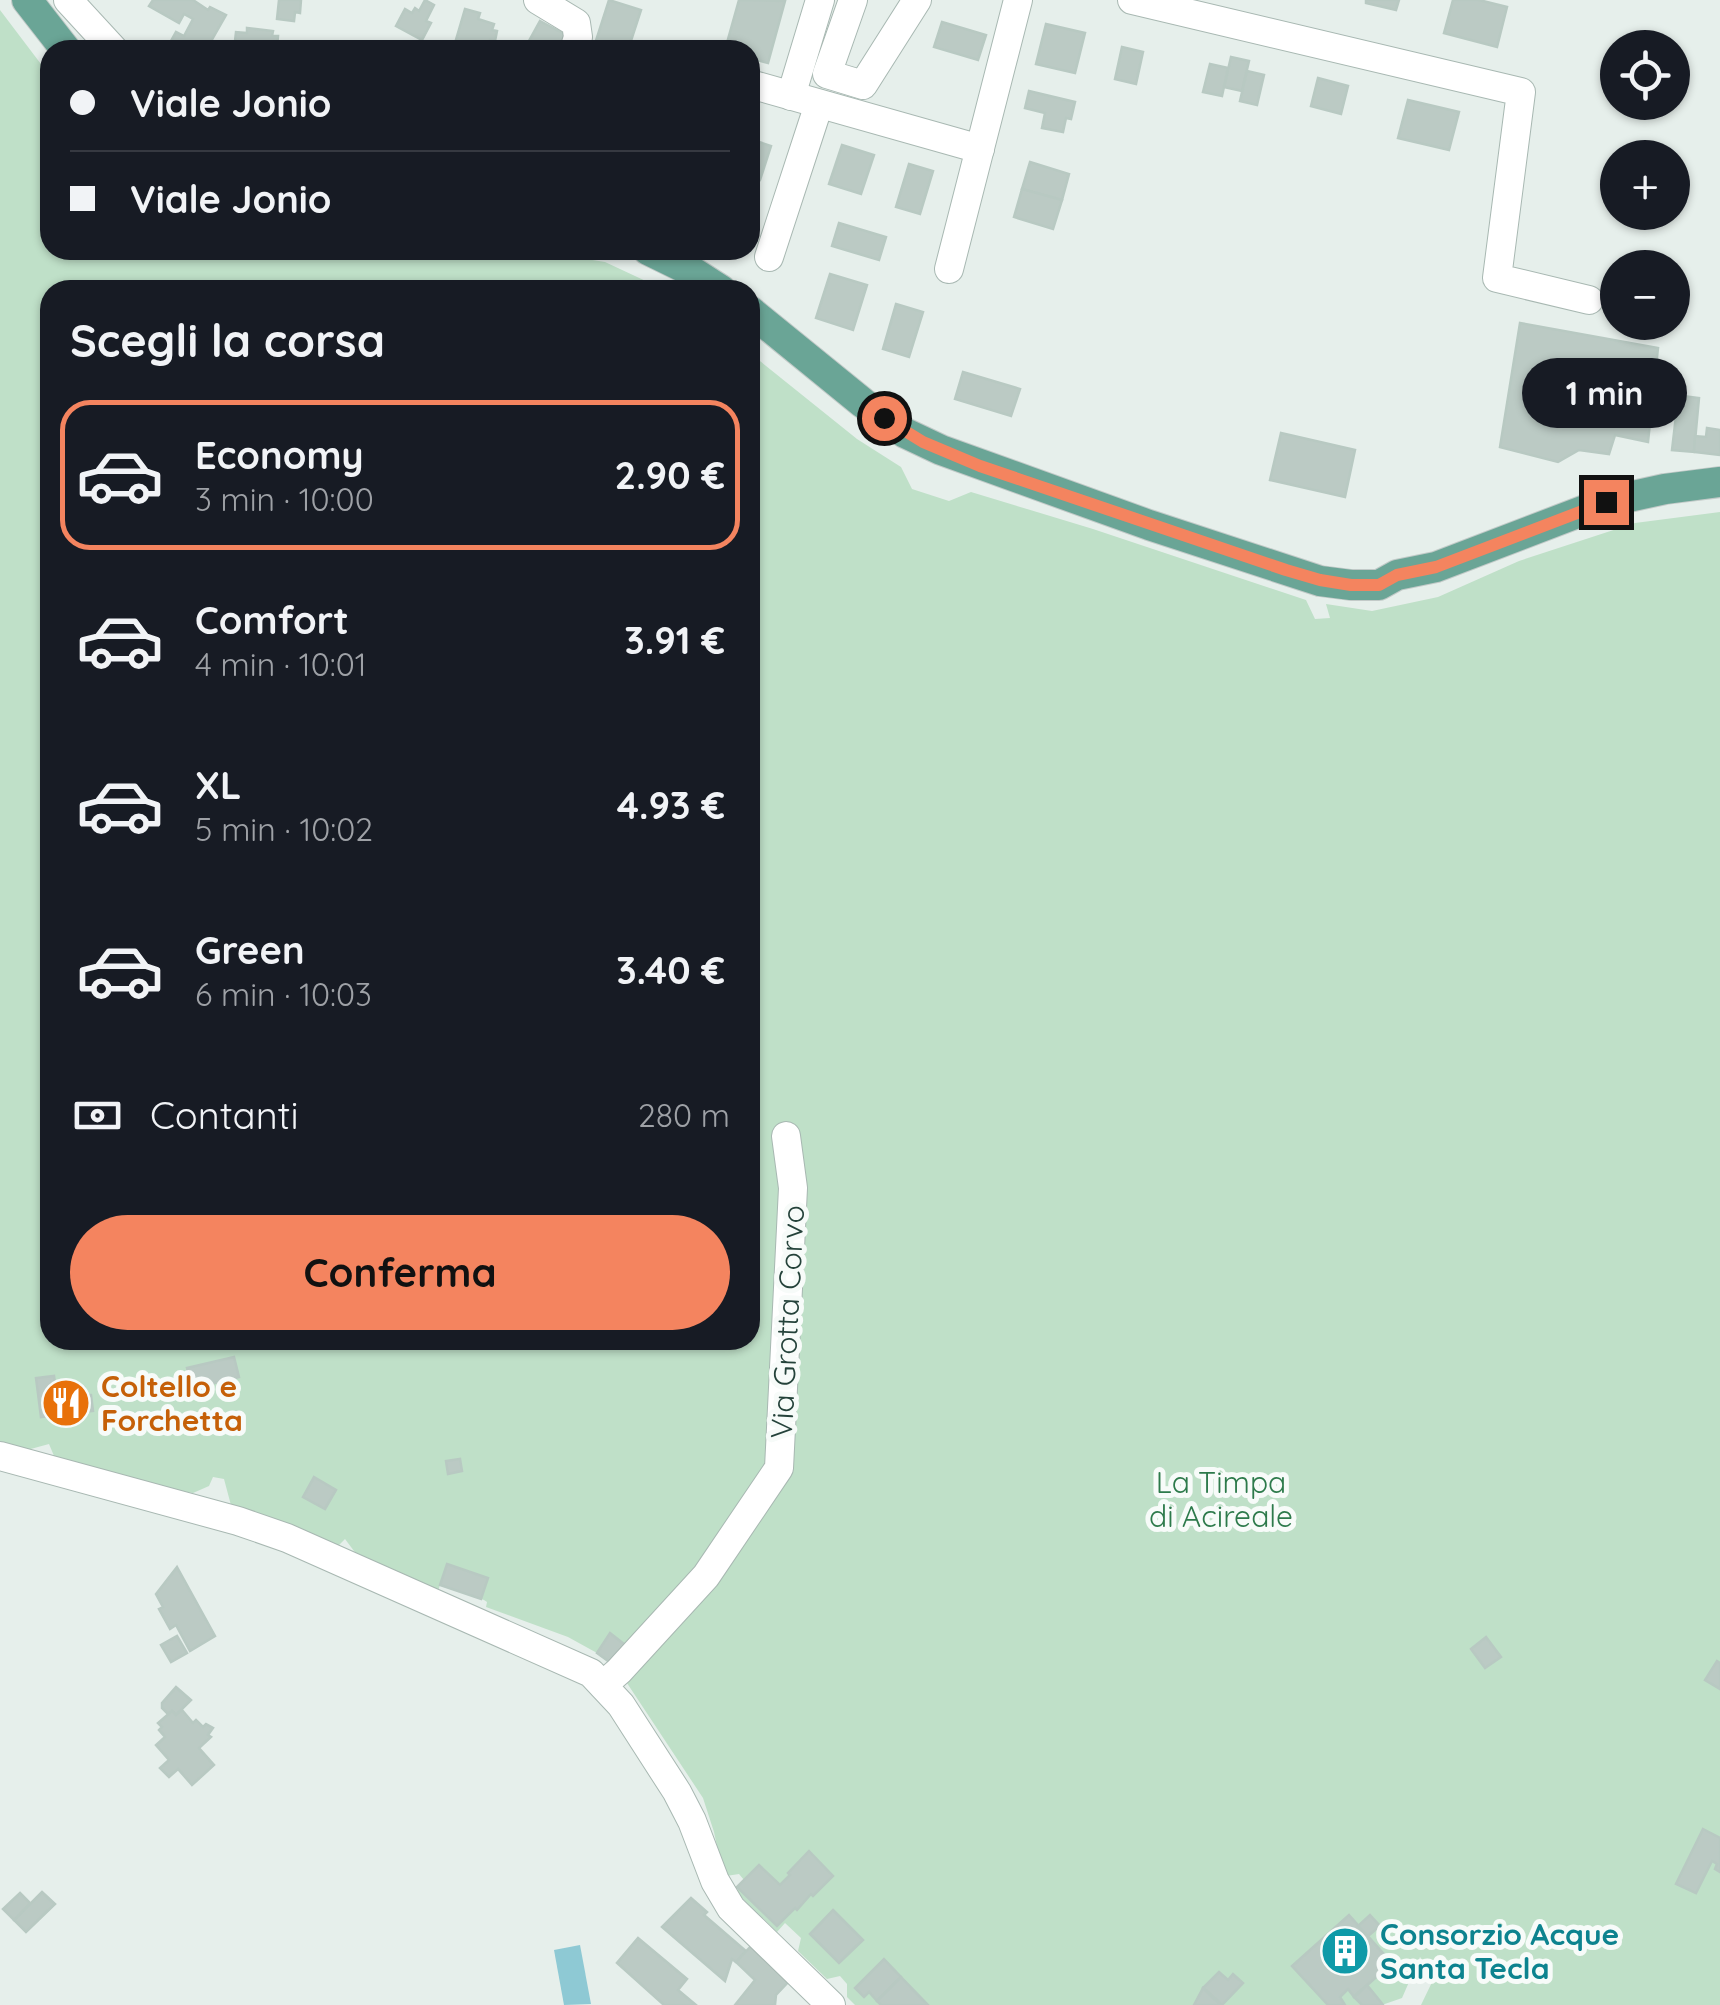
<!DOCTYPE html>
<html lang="it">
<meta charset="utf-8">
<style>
body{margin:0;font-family:Quicksand,sans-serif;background:#20242c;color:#f1f3f6;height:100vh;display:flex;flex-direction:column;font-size:38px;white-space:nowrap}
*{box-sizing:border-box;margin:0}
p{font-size:32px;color:#9ea1a6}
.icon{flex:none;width:55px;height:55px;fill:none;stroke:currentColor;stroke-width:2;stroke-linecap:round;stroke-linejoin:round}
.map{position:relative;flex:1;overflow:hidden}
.panel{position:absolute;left:40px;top:280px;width:720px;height:1070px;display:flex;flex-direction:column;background:#171b24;border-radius:30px;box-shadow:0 2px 8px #0004}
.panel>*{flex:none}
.guide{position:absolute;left:40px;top:40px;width:720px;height:220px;border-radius:30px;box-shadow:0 2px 8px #0004;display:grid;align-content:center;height:220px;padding:0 30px;background:#171b24}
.buttons{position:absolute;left:1600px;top:30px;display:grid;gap:20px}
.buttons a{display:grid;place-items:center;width:90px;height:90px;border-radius:50%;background:#171b24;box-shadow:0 2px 8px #0004;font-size:50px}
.end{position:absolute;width:45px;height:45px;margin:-22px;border:12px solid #f4845f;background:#111;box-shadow:0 0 0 5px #111}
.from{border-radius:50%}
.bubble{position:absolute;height:70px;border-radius:35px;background:#171b24;box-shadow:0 2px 8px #0004;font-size:32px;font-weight:700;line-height:70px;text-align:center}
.guide b{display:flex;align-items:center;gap:35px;height:95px;font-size:38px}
.guide b+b{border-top:2px solid #363941}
.guide i{width:25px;height:25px;background:#f1f3f6}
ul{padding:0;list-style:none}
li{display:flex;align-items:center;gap:30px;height:150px;margin:0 20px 15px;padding:0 10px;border:5px solid transparent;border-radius:30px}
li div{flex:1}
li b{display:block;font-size:38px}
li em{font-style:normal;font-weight:700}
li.selected{border-color:#f4845f}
li>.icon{width:90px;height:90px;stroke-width:1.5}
h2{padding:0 30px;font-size:45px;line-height:120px}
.pay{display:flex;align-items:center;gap:25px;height:110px;padding:0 30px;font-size:38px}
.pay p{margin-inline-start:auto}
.button{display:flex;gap:20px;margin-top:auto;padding:20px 30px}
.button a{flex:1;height:115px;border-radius:60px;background:#f4845f;color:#111;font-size:40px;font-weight:700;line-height:115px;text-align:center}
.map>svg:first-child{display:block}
.green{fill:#bfe0c8}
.water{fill:#8ec9d4}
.building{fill:#bbcac4;stroke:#b8c9c2;stroke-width:2.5}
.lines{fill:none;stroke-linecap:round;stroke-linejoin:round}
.minor-casing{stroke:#a8b8b2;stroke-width:30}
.major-casing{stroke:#c2cac8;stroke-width:32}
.minor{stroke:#fff;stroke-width:28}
.major{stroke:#6aa596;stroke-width:30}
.route{stroke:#f4845f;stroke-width:12}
.labels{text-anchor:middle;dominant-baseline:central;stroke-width:10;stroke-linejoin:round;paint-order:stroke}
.street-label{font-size:30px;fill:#24423a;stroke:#f7fbf9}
.food-label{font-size:30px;font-weight:bold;fill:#c56008;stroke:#f7fbf9;text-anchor:start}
.park-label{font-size:30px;fill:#2d7a4b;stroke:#f7fbf9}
.culture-label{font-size:30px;font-weight:bold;fill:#0d838f;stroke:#f7fbf9;text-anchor:start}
</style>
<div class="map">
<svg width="1720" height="2005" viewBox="0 0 1720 2005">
<rect width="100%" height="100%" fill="#e6efeb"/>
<polygon class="green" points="0,10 50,76 50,250 530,250 605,262 665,290 50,290 50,1340 750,1340 750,353 857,439 901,467 912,489 949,501 971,492 1093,529 1306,600 1315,619 1330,618 1326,604 1372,611 1438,597 1519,561 1635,523 1720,512 1720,2005 1421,2005 1435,1976 1420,1957 1402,1998 1382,2005 855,2005 847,1997 847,1984 840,1976 827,1979 798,1951 801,1938 785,1923 777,1932 736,1892 744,1880 739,1874 726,1876 722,1870 714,1832 703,1798 619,1671 597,1653 568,1637 486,1607 487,1602 484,1600 440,1585 438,1591 360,1559 345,1539 334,1550 232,1509 224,1479 213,1477 209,1486 193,1493 125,1481 57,1463 49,1444 27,1450 0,1443"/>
<polygon class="water" points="580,1945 591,2004 564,2005 554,1950"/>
<g class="building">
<polygon points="153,0 193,0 208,10 210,7 226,15 206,50 166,50 176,32 184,36 193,19 184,14 179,23 149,6"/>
<polygon points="279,0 301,0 300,13 295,12 294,21 277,19"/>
<polygon points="425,0 434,5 426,21 431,23 422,40 396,26 405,9 412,13 415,8 419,11"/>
<polygon points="609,0 641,10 628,50 593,50"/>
<polygon points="739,0 785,1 768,63 750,58 750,50 725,50"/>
<polygon points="1366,0 1399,0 1396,10 1366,3"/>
<polygon points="1453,0 1479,0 1507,7 1497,47 1444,33"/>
<polygon points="465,9 480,13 478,19 494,24 492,30 497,31 495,41 490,40 487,50 453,50"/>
<polygon points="540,21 566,35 558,50 524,50"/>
<polygon points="942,22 986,35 978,60 934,47"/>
<polygon points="1046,24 1085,33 1075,73 1036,64"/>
<polygon points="247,28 273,31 272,36 278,36 277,47 272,46 271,50 234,50 236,32 247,33"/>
<polygon points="1122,47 1143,52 1136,84 1115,79"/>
<polygon points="1231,57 1249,61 1242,91 1224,87"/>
<polygon points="1210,64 1228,68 1222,96 1203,92"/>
<polygon points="1247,71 1264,75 1257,105 1240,101"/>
<polygon points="1318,78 1348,86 1341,114 1311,106"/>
<polygon points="1029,91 1075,102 1071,119 1066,118 1063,132 1042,128 1045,113 1025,108"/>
<polygon points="1408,100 1459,112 1449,150 1398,138"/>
<polygon points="750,139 771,146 760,180 750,177"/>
<polygon points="842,145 874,155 861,194 829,184"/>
<polygon points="1030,162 1069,174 1062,200 1022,189"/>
<polygon points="909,164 933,171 920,214 896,207"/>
<polygon points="1022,189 1062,200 1053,229 1014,217"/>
<polygon points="839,223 886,237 879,260 832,246"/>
<polygon points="830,274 867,285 853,330 816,318"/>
<polygon points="896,304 923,312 909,357 883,349"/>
<polygon points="1520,323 1658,348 1648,442 1615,435 1609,454 1579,450 1558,462 1500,447"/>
<polygon points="963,372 1020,389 1011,416 955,399"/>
<polygon points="1683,396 1699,398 1694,452 1672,450 1677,407 1682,408"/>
<polygon points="1707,428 1720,430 1720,455 1694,452 1695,436 1706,437"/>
<polygon points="1281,433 1355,450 1345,497 1270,480"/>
<polygon points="234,1357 239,1377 206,1385 209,1393 194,1397 187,1368"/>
<polygon points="54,1376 56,1390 84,1387 85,1395 91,1395 93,1411 41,1417 36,1378"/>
<polygon points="460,1459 462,1471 448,1474 446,1461"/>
<polygon points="314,1477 336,1490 325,1509 303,1497"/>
<polygon points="447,1564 488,1578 481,1599 440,1585"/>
<polygon points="177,1567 215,1636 190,1651 176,1625 170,1629 159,1609 163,1607 156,1594"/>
<polygon points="610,1633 629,1648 615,1666 597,1653"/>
<polygon points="177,1636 187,1653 171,1662 161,1645"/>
<polygon points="1486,1637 1501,1657 1485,1668 1471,1649"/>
<polygon points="1717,1661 1720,1663 1720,1689 1705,1680"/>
<polygon points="176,1687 191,1700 176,1715 172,1711 168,1714 162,1708 162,1703"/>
<polygon points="182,1710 193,1723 196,1720 203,1727 206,1724 213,1728 208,1735 211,1737 199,1748 214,1765 192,1785 178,1769 169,1777 160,1768 169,1760 156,1745 165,1737 159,1730 162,1727 158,1723 172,1711 176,1715"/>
<polygon points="1703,1829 1720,1838 1720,1872 1715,1869 1717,1864 1712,1861 1696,1893 1676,1884"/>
<polygon points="809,1851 833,1876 813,1896 811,1894 797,1910 795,1908 777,1926 737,1887 759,1865 780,1885 790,1875 788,1873"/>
<polygon points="42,1892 55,1904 26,1932 14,1920"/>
<polygon points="20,1893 30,1903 14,1920 3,1909"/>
<polygon points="691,1898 707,1912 704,1915 746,1951 736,1962 732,1959 725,1981 662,1927"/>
<polygon points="833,1910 863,1940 839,1963 810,1934"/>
<polygon points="1349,1915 1399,1971 1390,1979 1383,1971 1354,1997 1348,1989 1340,1997 1345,2005 1328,2005 1292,1966"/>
<polygon points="1370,1915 1380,1926 1368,1936 1358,1926"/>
<polygon points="638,1938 687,1979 678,1990 696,2005 664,2005 617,1963"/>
<polygon points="753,1944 790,1980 776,1995 775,2005 735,2005 755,1980 736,1962"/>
<polygon points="884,1959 901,1977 877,2001 869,1992 864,1997 855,1988"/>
<polygon points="1219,1972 1228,1980 1233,1974 1243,1983 1222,2005 1203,1988"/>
<polygon points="901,1977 928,2005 881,2005 877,2001"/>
<polygon points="1367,1985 1380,2001 1383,2005 1362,2005 1354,1997"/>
<polygon points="1203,1988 1221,2005 1194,2005"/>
</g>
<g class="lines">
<g class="minor-casing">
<g id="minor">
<polyline points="68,0 114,50"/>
<polyline points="538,0 576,23 578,37 574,50"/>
<polyline points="853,0 827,74 863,85 917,0"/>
<polyline points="1132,0 1521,92 1497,278 1589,300"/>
<polyline points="750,84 980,149"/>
<polyline points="791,96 820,0"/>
<polyline points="769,257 819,104"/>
<polyline points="949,269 1018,0"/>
<polyline points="0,1456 238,1521 287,1538 591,1673 621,1705 677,1792 692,1821 715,1881 731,1908 831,2005"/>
<polyline points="603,1685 619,1671 706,1576 779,1468 793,1188 786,1136"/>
</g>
</g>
<g class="major-casing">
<g id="major">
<polyline points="27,0 66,50"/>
<polyline points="648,250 693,272 721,290"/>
<polyline points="750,311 863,403 905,433 941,450 1149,525 1320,581 1351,585 1379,585 1397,575 1436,567 1606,502 1665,489 1720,482"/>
</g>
</g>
<use href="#minor" class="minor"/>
<use href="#major" class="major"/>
</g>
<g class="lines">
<polyline class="route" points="884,418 923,442 980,466 1286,570 1320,580 1351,585 1379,585 1397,575 1436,567 1606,502"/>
</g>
<defs>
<g id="restaurant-disc" transform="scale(2.5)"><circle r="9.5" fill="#e8710a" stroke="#f7fbf9"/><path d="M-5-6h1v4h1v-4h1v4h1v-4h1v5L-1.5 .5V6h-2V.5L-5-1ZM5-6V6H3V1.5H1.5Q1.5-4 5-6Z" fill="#fff"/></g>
<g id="building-disc" transform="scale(2.5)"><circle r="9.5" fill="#0f9aa8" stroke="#f7fbf9"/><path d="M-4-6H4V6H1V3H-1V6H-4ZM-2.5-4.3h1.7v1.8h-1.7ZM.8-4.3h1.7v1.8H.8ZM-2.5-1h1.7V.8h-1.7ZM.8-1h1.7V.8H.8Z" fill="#fff"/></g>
</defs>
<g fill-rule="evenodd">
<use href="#restaurant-disc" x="66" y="1403"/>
<use href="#building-disc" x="1345" y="1951"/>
</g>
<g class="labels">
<g class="street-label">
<text transform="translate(787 1322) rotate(-87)">Via Grotta Corvo</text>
</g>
<g class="food-label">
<text x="101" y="1386">Coltello e<tspan x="101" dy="34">Forchetta</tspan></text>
</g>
<g class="park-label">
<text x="1221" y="1482">La Timpa<tspan x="1221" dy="34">di Acireale</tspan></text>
</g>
<g class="culture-label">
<text x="1380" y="1934">Consorzio Acque<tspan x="1380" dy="34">Santa Tecla</tspan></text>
</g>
</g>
</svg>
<div class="buttons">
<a><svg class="icon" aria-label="locate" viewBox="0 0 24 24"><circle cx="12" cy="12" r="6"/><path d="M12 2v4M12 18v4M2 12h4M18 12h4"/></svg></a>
<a>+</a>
<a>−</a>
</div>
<i class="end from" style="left:884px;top:418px"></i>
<i class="end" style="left:1606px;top:502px"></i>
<div class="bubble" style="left:1522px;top:358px;width:165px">1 min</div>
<div class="guide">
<b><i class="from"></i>Viale Jonio</b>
<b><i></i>Viale Jonio</b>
</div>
<section class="panel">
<h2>Scegli la corsa</h2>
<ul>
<li class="selected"><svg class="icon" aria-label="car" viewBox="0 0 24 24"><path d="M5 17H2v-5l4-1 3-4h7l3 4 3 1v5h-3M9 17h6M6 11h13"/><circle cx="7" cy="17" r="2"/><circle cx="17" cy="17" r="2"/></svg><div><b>Economy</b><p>3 min · 10:00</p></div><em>2.90 €</em></li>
<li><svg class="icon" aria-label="car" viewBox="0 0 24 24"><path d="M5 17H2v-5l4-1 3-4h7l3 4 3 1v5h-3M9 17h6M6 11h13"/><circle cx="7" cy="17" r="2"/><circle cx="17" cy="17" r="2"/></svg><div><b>Comfort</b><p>4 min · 10:01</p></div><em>3.91 €</em></li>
<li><svg class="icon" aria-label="car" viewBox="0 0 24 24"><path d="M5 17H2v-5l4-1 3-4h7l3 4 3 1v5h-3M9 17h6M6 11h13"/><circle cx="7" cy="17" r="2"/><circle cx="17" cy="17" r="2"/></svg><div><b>XL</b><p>5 min · 10:02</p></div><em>4.93 €</em></li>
<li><svg class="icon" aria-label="car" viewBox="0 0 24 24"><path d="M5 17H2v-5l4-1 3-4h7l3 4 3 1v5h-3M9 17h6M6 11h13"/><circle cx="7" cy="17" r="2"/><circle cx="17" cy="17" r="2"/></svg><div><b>Green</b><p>6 min · 10:03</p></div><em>3.40 €</em></li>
</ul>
<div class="pay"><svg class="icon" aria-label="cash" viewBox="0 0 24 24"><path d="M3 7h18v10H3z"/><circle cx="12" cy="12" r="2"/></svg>Contanti<p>280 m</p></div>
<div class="button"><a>Conferma</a></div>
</section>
</div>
